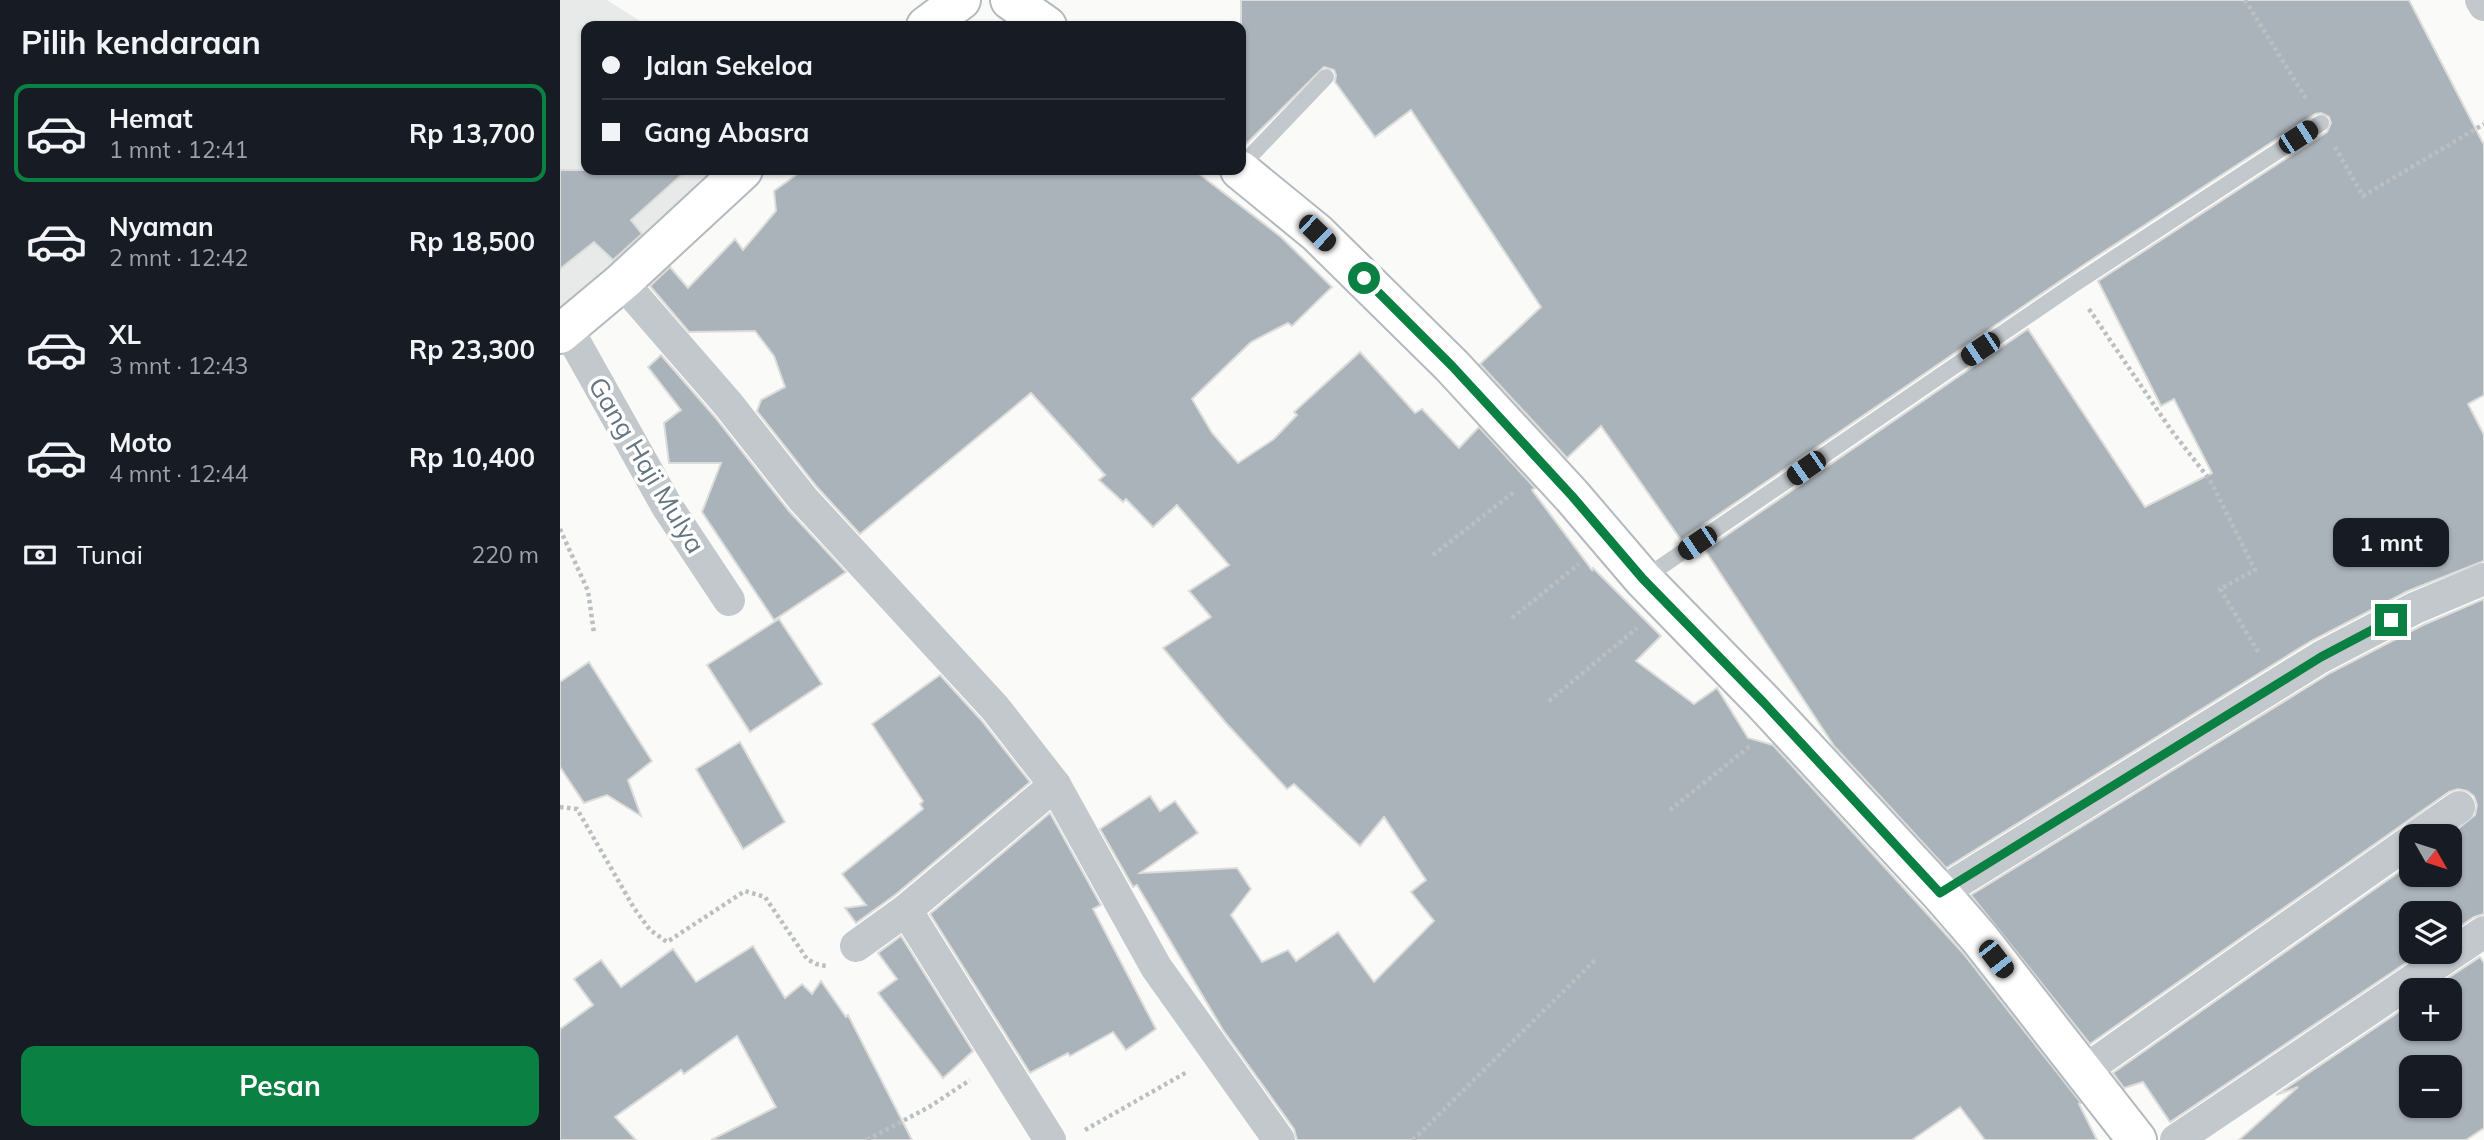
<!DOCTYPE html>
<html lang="id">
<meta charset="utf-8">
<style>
body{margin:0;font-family:Mulish,sans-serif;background:#242831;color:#f1f3f6;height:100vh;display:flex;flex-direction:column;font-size:26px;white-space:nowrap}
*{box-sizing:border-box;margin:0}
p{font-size:23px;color:#9ea1a6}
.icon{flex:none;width:38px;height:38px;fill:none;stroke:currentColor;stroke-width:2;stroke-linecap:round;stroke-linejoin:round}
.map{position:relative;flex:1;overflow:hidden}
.side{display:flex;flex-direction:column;background:#171b24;width:560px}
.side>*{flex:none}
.banner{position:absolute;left:21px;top:21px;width:665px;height:154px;border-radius:14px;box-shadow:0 2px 5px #0004;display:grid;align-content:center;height:154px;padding:0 21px;background:#171b24}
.needle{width:46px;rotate:129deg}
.buttons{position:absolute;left:1839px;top:824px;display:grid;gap:14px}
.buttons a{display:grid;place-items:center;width:63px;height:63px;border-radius:14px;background:#171b24;box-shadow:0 2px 5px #0004;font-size:35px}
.end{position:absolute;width:32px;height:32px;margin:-16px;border:9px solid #0b8043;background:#fff;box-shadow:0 0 0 4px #fff}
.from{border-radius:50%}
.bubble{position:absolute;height:49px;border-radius:14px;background:#171b24;box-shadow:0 2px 5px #0004;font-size:23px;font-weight:700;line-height:49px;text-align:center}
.car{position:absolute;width:21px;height:42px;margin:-21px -10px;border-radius:9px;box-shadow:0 0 5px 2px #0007;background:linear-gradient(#222 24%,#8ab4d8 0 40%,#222 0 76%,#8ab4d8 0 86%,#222 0)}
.banner b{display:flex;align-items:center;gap:24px;height:66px;font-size:26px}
.banner b+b{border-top:2px solid #363941}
.banner i{width:18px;height:18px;background:#f1f3f6}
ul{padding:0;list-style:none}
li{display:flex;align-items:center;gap:21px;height:98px;margin:0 14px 10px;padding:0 7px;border:4px solid transparent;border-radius:14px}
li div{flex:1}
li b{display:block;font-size:26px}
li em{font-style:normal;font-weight:700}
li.on{border-color:#0b8043}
li>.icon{width:63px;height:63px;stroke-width:1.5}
h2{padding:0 21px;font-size:32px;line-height:84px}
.pay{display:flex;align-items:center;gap:18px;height:77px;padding:0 21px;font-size:26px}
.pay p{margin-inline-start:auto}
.action{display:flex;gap:14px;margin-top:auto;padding:14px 21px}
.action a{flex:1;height:80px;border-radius:14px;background:#0b8043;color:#fff;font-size:28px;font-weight:700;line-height:80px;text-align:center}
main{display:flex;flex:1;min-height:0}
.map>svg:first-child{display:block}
.built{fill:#e8e9e9}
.building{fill:#aab3b9;stroke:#dcdcda;stroke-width:2;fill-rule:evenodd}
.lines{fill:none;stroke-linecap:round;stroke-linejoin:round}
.secondary-casing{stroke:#b3babf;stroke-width:42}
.path{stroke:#bbbfc2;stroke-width:4.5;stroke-dasharray:3.5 3.5;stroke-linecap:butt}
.lane{stroke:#c3c8cc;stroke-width:16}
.street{stroke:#c3c8cc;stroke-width:32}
.secondary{stroke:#fff;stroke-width:38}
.route{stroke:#0b8043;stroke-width:9}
.labels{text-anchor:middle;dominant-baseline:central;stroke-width:7;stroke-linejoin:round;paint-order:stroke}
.street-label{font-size:26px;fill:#657683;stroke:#fff}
</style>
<main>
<section class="side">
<h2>Pilih kendaraan</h2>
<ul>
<li class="on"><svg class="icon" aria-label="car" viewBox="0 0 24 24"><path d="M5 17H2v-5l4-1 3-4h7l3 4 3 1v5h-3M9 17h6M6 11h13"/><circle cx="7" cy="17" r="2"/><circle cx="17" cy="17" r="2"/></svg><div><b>Hemat</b><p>1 mnt · 12:41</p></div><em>Rp 13,700</em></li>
<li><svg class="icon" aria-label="car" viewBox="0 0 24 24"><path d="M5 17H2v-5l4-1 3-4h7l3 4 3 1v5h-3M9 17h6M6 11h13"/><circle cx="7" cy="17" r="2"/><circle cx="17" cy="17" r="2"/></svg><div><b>Nyaman</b><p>2 mnt · 12:42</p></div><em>Rp 18,500</em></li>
<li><svg class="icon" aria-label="car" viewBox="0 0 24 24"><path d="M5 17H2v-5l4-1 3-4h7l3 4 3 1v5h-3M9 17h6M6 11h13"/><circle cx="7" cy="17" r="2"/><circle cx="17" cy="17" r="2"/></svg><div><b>XL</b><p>3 mnt · 12:43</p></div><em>Rp 23,300</em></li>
<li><svg class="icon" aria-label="car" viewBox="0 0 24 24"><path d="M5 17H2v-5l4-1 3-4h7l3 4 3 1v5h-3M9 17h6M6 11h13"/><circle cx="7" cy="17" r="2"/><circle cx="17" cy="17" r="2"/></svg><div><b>Moto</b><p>4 mnt · 12:44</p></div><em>Rp 10,400</em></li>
</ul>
<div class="pay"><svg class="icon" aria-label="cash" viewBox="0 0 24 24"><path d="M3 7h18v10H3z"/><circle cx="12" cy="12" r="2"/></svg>Tunai<p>220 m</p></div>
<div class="action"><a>Pesan</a></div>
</section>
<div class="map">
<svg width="1924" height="1140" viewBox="0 0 1924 1140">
<rect width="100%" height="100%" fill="#fafaf8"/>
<polygon class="built" points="0,0 47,0 88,26 26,26 26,170 163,170 0,317"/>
<g class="building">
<polygon points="681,0 1849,0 1924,145 1924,395 1908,404 1924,435 1924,561 1848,591 1751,641 1386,868 1274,746 1145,550 1468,329 1585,507 1652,473 1614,399 1601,406 1538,281 1767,132 1771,123 1769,117 1761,113 1755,114 1528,262 1121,540 1041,426 1007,458 920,364 981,307 851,110 815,137 775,82 776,75 774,70 764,67 681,149"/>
<polygon points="0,170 127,170 71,220 82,234 53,260 34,242 0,269"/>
<polygon points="243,170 634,170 721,237 772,287 732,326 728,323 691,342 632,399 652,433 678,463 714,439 737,415 734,412 800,352 855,413 862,409 899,448 919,427 975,488 972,490 1032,570 1033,568 1101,636 1076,661 1134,704 1157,688 1188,738 1213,745 1403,953 1521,1103 1519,1104 1537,1140 1425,1140 1400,1107 1352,1140 737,1140 734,1129 663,1030 577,885 573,887 540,829 590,796 600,811 615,801 638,833 580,873 677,868 691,889 671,915 702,962 728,950 736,961 778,932 814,982 874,921 851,892 866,880 824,817 800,846 734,784 727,789 666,723 603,648 651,617 629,591 669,565 617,505 593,527 566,499 563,502 539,480 545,475 471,393 300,534 257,487 197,411 201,400 225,387 214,356 195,331 129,332 90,286 110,267 128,288 175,239 183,250 216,211 214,191"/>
<polygon points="101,355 154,416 229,511 286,572 214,620 142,512 161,463 109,463 104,423 121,410 88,367"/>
<polygon points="1924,599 1924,914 1914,917 1890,933 1890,914 1852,914 1852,952 1862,952 1610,1122 1583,1082 1564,1088 1553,1073 1852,863 1852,875 1890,875 1889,836 1915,815 1917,805 1914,796 1907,791 1898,789 1889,792 1530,1044 1411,895 1770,673 1863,625"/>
<polygon points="219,619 262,684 190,732 147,665"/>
<polygon points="29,662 92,761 68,780 81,816 47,795 24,803 0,767 0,682"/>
<polygon points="380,675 421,720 470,782 335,895 296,923 285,908 306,905 282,874 363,809 360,804 363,801 312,724"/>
<polygon points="180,742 225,822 183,849 136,769"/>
<polygon points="490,813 541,905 533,909 596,1029 566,1050 553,1032 510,1056 508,1053 470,1073 370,914"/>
<polygon points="341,936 413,1051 383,1078 318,993 337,979 318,953"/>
<polygon points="193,946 225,998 242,984 252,994 261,981 286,1017 288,1015 352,1140 151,1140 216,1107 177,1036 124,1074 121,1070 55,1117 76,1140 0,1140 0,1029 33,1005 14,979 41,960 61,987 113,949 136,982"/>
<path d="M 1920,957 L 1924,963 L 1924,1128 L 1906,1140 L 1679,1140 L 1738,1087 L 1716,1095 L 1852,1003 L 1852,1029 L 1890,1029 L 1890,990 L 1870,990 ZM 1852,1068 L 1890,1068 L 1890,1106 L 1852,1106 Z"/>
</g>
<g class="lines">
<g class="secondary-casing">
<g id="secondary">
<polyline points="450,0 487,26"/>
<polyline points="366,26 401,0"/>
<polyline points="680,170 757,233 892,366 1012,496 1083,579 1204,703 1380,893 1420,939 1577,1140"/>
<polyline points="0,334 62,282 183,170"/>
</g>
</g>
<g class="path">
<polyline points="1685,0 1747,100"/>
<polyline points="1775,147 1803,196 1924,124"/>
<polyline points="1529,309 1611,430 1650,480 1695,570 1660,589 1699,653"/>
<polyline points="0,529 28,591 34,633"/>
<polyline points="873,555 954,492"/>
<polyline points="952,618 1019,564"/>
<polyline points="989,701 1077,628"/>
<polyline points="0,807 17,809 74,908 90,930 107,942 185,891 205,897 247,959 256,964 266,966"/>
<polyline points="1110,810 1190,746"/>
<polyline points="525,1130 627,1072"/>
<polyline points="307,1140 369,1107 410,1080"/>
<polyline points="853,1140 1036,959"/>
</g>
<g class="lane">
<polyline points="681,166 766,77"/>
<polyline points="1083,579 1513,285 1761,123"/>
</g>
<g class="street">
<polyline points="1921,0 1924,5"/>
<polyline points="62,282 168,404 243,499 435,708 495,785 596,967 719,1140"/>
<polyline points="7,328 108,508 169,600"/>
<polyline points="1857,836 1899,807"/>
<polyline points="1380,893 1761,657 1855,608 1924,579"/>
<polyline points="346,910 490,1140"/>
<polyline points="296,946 346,910 495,785"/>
<polyline points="1524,1071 1852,840"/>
<polyline points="1616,1140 1924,932"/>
</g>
<use href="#secondary" class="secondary"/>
</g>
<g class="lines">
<polyline class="route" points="804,278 892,366 1012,496 1083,579 1204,703 1380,893 1761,657 1831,620"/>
</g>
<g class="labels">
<g class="street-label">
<text transform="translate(87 465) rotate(59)">Gang Haji Mulya</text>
</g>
</g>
</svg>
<div class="buttons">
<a><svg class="needle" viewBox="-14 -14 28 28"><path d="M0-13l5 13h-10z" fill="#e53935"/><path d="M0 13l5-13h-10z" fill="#9ea1a6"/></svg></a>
<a><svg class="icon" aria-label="layers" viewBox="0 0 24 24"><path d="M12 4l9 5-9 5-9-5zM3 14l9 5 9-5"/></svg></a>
<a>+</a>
<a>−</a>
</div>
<i class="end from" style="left:804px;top:278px"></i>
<i class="end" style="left:1831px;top:620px"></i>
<div class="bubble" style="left:1773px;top:518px;width:116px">1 mnt</div>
<i class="car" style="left:1738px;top:137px;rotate:57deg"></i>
<i class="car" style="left:757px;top:233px;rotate:134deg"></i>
<i class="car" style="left:1420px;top:349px;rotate:236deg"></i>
<i class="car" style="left:1246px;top:468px;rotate:235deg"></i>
<i class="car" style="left:1137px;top:543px;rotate:236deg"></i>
<i class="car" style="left:1436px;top:959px;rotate:142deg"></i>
<div class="banner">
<b><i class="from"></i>Jalan Sekeloa</b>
<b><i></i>Gang Abasra</b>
</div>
</div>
</main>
